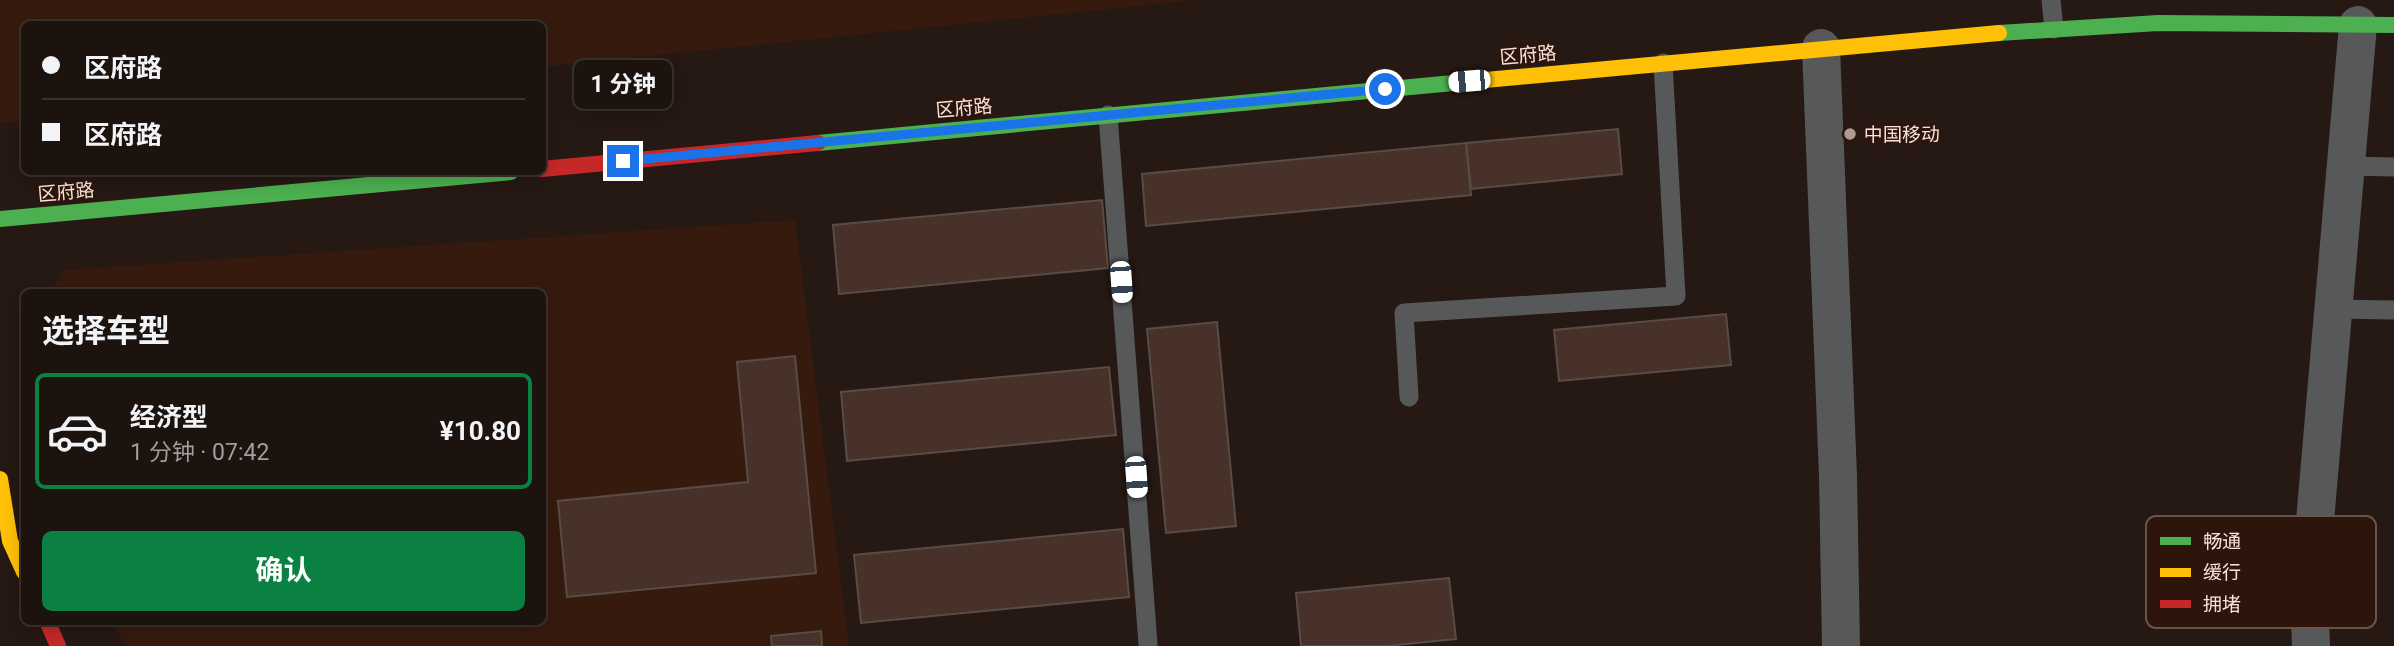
<!DOCTYPE html>
<html lang="zh">
<meta charset="utf-8">
<style>
body{margin:0;font-family:Roboto,"Noto Sans SC",sans-serif;background:#29201c;color:#f1f3f6;height:100vh;display:flex;flex-direction:column;font-size:26px;white-space:nowrap}
*{box-sizing:border-box;margin:0}
p{font-size:23px;color:#a09e9e}
.icon{flex:none;width:38px;height:38px;fill:none;stroke:currentColor;stroke-width:2;stroke-linecap:round;stroke-linejoin:round}
.map{position:relative;flex:1;overflow:hidden}
.drawer{position:absolute;left:21px;top:289px;width:525px;height:336px;display:flex;flex-direction:column;background:#1c120e;border-radius:10px;box-shadow:0 4px 18px #0003,0 0 0 2px #3a322e}
.drawer>*{flex:none}
.banner{position:absolute;left:21px;top:21px;width:525px;height:154px;border-radius:10px;box-shadow:0 4px 18px #0003,0 0 0 2px #3a322e;display:grid;align-content:center;height:154px;padding:0 21px;background:#1c120e}
.end{position:absolute;width:32px;height:32px;margin:-16px;border:9px solid #1a73e8;background:#fff;box-shadow:0 0 0 4px #fff}
.from{border-radius:50%}
.bubble{position:absolute;height:49px;border-radius:10px;background:#1c120e;box-shadow:0 4px 18px #0003,0 0 0 2px #3a322e;font-size:23px;font-weight:700;line-height:49px;text-align:center}
.car{position:absolute;width:21px;height:42px;margin:-21px -10px;border-radius:9px;box-shadow:0 0 5px 2px #0007;background:linear-gradient(#fff 24%,#345 0 40%,#fff 0 76%,#345 0 86%,#fff 0)}
.banner b{display:flex;align-items:center;gap:24px;height:66px;font-size:26px}
.banner b+b{border-top:2px solid #3a322e}
.banner i{width:18px;height:18px;background:#f1f3f6}
ul{padding:0;list-style:none}
li{display:flex;align-items:center;gap:21px;height:116px;margin:0 14px 10px;padding:0 7px;border:4px solid #3a322e;border-radius:10px}
li div{flex:1}
li b{display:block;font-size:26px}
li em{font-style:normal;font-weight:700}
li.current{border-color:#0b8043}
li>.icon{width:63px;height:63px;stroke-width:1.5}
h2{padding:0 21px;font-size:32px;line-height:84px}
.primary-button{display:flex;gap:14px;margin-top:auto;padding:14px 21px}
.primary-button a{flex:1;height:80px;border-radius:10px;background:#0b8043;color:#fff;font-size:28px;font-weight:700;line-height:80px;text-align:center}
.map>svg:first-child{display:block}
.built{fill:#361a0e}
.building{fill:#473128;stroke:#584c47;stroke-width:2}
.lines{fill:none;stroke-linecap:round;stroke-linejoin:round}
.lane{stroke:#56585a;stroke-width:19}
.street{stroke:#56585a;stroke-width:38}
.fast{stroke:#4caf50;stroke-width:16}
.slow{stroke:#ffc107;stroke-width:16}
.jam{stroke:#c62828;stroke-width:16}
.route{stroke:#1a73e8;stroke-width:9}
.poi-dot{fill:#ad9c96;stroke:#2e150b;stroke-width:2.5}
.labels{text-anchor:middle;dominant-baseline:central;stroke-width:5;stroke-linejoin:round;paint-order:stroke}
.street-label{font-size:19px;fill:#f5e3dc;stroke:#2e150b}
.poi-label{font-size:19px;fill:#f5e3dc;stroke:#2e150b;text-anchor:start}
.key{fill:#2e150b;stroke:#6a534a;stroke-width:2}
.key-label{font-size:19px;fill:#f5e3dc}
</style>
<div class="map">
<svg width="2394" height="646" viewBox="0 0 2394 646">
<rect width="100%" height="100%" fill="#261813"/>
<g class="built">
<polygon points="0,0 1197,0 543,67 542,24 24,24 24,121 0,123"/>
<polygon points="795,220 849,646 126,646 110,621 542,621 542,292 49,292 65,270"/>
</g>
<g class="building">
<polygon points="1618,129 1622,174 1471,189 1466,143"/>
<polygon points="1466,143 1471,195 1146,226 1142,174"/>
<polygon points="1102,200 1108,268 839,294 833,225"/>
<polygon points="1726,314 1731,365 1559,381 1554,330"/>
<polygon points="1217,322 1236,526 1166,533 1147,329"/>
<polygon points="795,356 816,573 567,597 558,501 748,482 737,362"/>
<polygon points="1109,367 1116,435 847,461 841,392"/>
<polygon points="1123,529 1129,597 861,623 854,555"/>
<polygon points="1449,578 1456,639 1386,646 1301,646 1296,593"/>
<polygon points="821,631 822,646 772,646 771,636"/>
</g>
<g class="lines">
<g class="lane">
<polyline points="2051,0 2054,29"/>
<polyline points="1108,115 1148,644"/>
<polyline points="2346,166 2394,167"/>
<polyline points="2333,309 2394,310"/>
<polyline points="1409,397 1404,313 1676,296 1663,63"/>
</g>
<g class="street">
<polyline points="1821,48 1838,476 1841,646"/>
<polyline points="2311,646 2309,590 2358,25"/>
</g>
<g class="fast">
<polyline points="1999,33 2158,23 2394,25"/>
<polyline points="818,143 1464,82"/>
<polyline points="0,219 511,172"/>
</g>
<g class="slow">
<polyline points="1464,82 1999,33"/>
<polyline points="0,479 10,541 24,572"/>
</g>
<g class="jam">
<polyline points="542,169 818,143"/>
<polyline points="47,621 58,646"/>
</g>
</g>
<g class="lines">
<polyline class="route" points="623,161 1385,89"/>
</g>
<circle class="poi-dot" cx="1850" cy="134" r="7"/>
<g class="labels">
<g class="street-label">
<text transform="translate(1528 55) rotate(-5)">区府路</text>
<text transform="translate(964 108) rotate(-5)">区府路</text>
<text transform="translate(66 192) rotate(-5)">区府路</text>
</g>
<g class="poi-label">
<text x="1864" y="134">中国移动</text>
</g>
</g>
<rect x="2146" y="516" width="230" height="112" rx="10" class="key"/>
<rect x="2160" y="537" width="31" height="8" fill="#4caf50"/>
<rect x="2160" y="568" width="31" height="9" fill="#ffc107"/>
<rect x="2160" y="600" width="31" height="8" fill="#c62828"/>
<g class="key-label">
<text x="2203" y="548">畅通</text>
<text x="2203" y="579">缓行</text>
<text x="2203" y="611">拥堵</text>
</g>
</svg>
<i class="end from" style="left:1385px;top:89px"></i>
<i class="end" style="left:623px;top:161px"></i>
<div class="bubble" style="left:574px;top:60px;width:98px">1 分钟</div>
<i class="car" style="left:1469px;top:81px;rotate:265deg"></i>
<i class="car" style="left:1121px;top:282px;rotate:176deg"></i>
<i class="car" style="left:1136px;top:477px;rotate:176deg"></i>
<div class="banner">
<b><i class="from"></i>区府路</b>
<b><i></i>区府路</b>
</div>
<section class="drawer">
<h2>选择车型</h2>
<ul>
<li class="current"><svg class="icon" aria-label="car" viewBox="0 0 24 24"><path d="M5 17H2v-5l4-1 3-4h7l3 4 3 1v5h-3M9 17h6M6 11h13"/><circle cx="7" cy="17" r="2"/><circle cx="17" cy="17" r="2"/></svg><div><b>经济型</b><p>1 分钟 · 07:42</p></div><em>¥10.80</em></li>
</ul>
<div class="primary-button"><a>确认</a></div>
</section>
</div>
